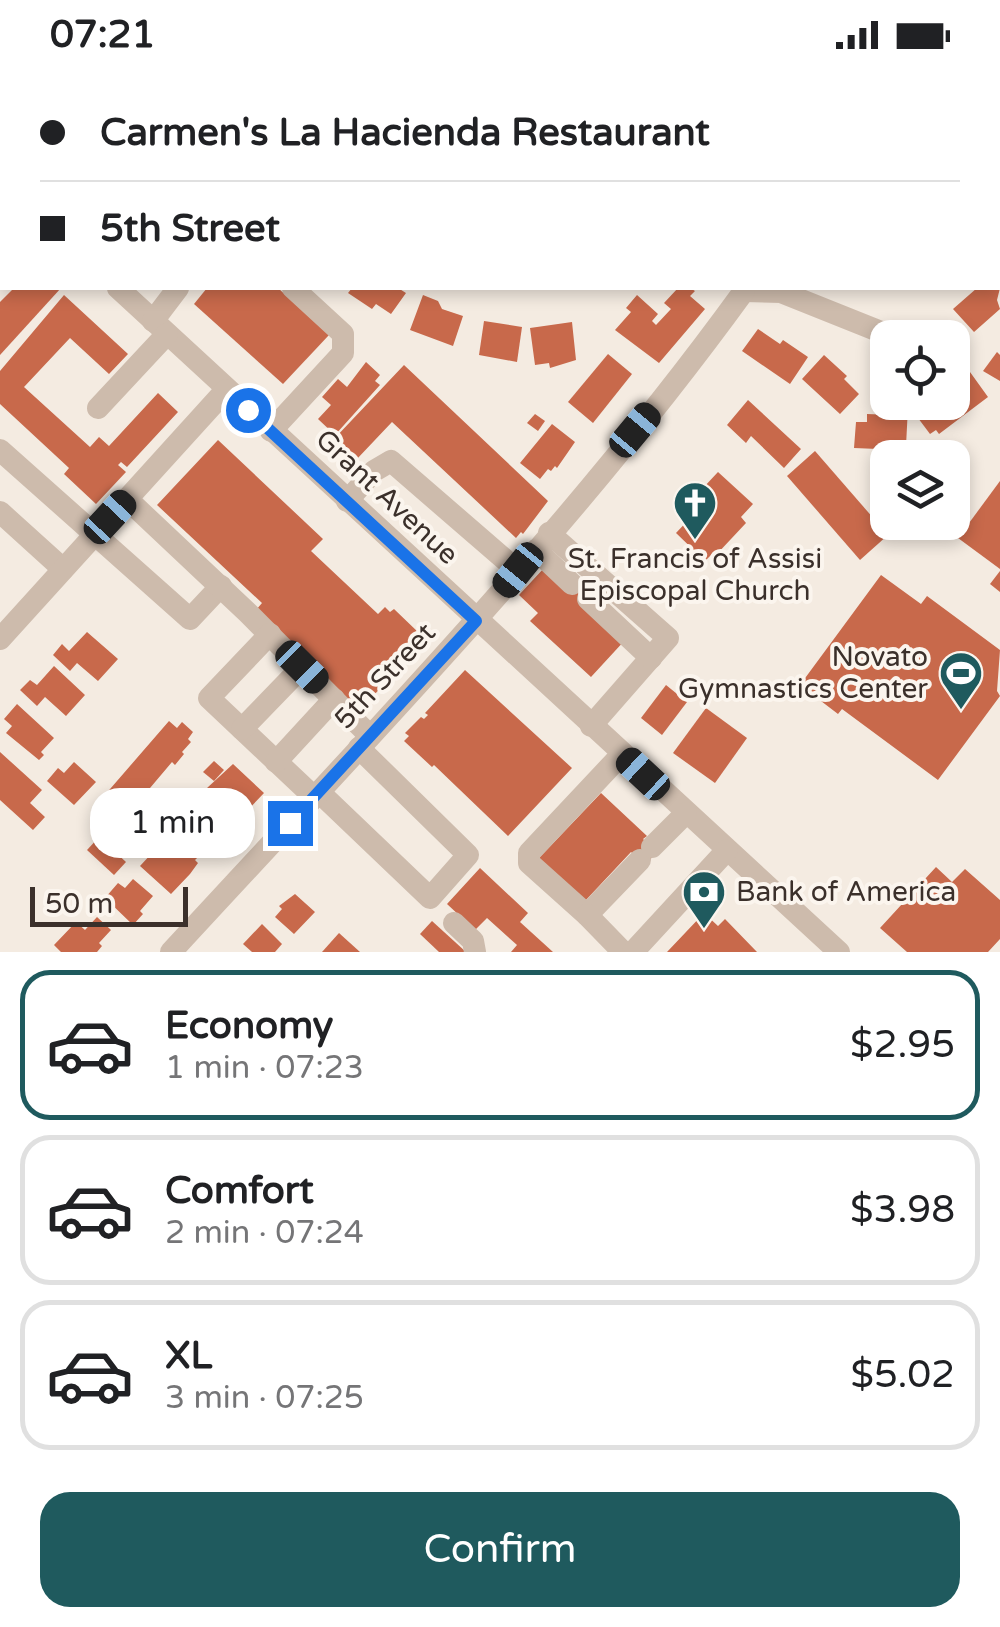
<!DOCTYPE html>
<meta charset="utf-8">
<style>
body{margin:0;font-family:"Varela Round",sans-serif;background:#f2f2f2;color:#202124;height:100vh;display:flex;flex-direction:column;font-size:38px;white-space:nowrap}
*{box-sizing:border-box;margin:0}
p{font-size:32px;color:#757577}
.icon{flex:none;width:55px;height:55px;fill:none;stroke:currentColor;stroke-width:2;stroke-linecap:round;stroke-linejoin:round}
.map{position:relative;height:882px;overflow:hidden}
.panel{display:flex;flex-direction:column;background:#fff;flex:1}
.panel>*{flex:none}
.banner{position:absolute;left:0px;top:0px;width:1000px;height:220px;box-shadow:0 5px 15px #0003;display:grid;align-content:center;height:220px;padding:0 40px;background:#fff}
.controls{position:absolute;left:870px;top:250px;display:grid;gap:20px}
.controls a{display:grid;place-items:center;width:100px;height:100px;border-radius:20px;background:#fff;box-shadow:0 5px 15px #0003;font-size:50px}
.scale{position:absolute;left:30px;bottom:25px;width:158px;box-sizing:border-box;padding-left:10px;border:5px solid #3b302b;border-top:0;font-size:28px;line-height:35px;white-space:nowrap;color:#3b302b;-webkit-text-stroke:8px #fbf5ee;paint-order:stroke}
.end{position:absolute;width:45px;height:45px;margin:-22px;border:12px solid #1a73e8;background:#fff;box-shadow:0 0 0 5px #fff}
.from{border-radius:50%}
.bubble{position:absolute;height:70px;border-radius:30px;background:#fff;box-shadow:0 5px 15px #0003;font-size:32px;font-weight:600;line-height:70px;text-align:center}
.car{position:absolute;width:30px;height:60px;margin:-30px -15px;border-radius:12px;box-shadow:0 0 8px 2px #0007;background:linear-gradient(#222 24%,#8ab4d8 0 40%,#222 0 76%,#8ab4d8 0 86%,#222 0)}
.banner b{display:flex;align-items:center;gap:35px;height:95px;font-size:38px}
.banner b+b{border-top:2px solid #e0e0e0}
.banner i{width:25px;height:25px;background:#202124}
ul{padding:18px 0 0;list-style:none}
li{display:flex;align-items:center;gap:30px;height:150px;margin:0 20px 15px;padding:0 20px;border:5px solid #e0e0e0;border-radius:30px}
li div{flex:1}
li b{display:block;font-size:38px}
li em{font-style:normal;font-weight:600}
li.on{border-color:#1f5a5e}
li>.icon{width:90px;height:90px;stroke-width:1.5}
.primary-button{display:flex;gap:20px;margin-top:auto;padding:20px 40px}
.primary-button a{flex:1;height:115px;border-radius:30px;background:#1f5a5e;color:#fff;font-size:40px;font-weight:600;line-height:115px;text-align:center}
.status{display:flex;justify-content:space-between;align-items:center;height:70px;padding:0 50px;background:#fff;direction:ltr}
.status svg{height:28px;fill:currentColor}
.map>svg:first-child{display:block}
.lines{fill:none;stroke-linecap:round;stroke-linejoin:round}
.river{stroke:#7fb0b2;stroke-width:38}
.building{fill:#c8694b}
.minor{stroke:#cdbbac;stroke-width:22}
.route{stroke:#1a73e8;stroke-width:12}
.labels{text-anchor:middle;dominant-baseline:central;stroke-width:8;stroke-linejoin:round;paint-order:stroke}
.street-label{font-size:28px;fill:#3b302b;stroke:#fbf5ee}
.poi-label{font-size:28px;fill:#3b302b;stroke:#fbf5ee}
</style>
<div class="status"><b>07:21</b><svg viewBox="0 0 49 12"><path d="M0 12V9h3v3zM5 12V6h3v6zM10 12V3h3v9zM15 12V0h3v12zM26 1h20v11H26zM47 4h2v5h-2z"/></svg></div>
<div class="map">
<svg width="1000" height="882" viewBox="0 0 1000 882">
<rect width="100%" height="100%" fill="#f4ebe1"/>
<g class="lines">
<g class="river">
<polyline points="811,0 811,2"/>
<polyline points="998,140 1000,140"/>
</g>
</g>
<g class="building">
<polygon points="14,218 61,218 0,285 0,232"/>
<polygon points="207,218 278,218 329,265 283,314 194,234"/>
<polygon points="352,218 398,218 406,223 391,244 376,234 372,239 348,223"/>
<polygon points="678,218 690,218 695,221 690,226 705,239 659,293 615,260 631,242 626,238 637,225 658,244 652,251 656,255 671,239 664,233"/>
<polygon points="977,218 1000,218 997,230 1000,239 974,262 953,239"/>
<polygon points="64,225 128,284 109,304 70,268 24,317 90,377 99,367 109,376 158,323 178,342 127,397 121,392 118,395 126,402 96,434 64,404 69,398 0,334 0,301"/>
<polygon points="423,225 438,231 442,239 463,246 453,276 410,260"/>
<polygon points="484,251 522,257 517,292 479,285"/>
<polygon points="572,252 576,290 550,298 549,293 535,295 530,258"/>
<polygon points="758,259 780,274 783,270 808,287 790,314 742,281"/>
<polygon points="997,282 1000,285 1000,311 983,301"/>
<polygon points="608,284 632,304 593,353 568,332"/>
<polygon points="824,285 847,306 844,309 859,324 840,344 802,309"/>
<polygon points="366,292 380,305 375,311 380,315 335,365 318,349 331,335 322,327 338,309 347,317"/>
<polygon points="404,295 548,431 523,464 521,462 516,468 392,352 356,390 334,369"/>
<polygon points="970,302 988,327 939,364 936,360 930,364 918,348 924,344 917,335 952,332 952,315"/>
<polygon points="748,330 801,379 784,398 751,366 746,373 727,355"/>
<polygon points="892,336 908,337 906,376 878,374 878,379 854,378 856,352 867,352 867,344 892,345"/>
<polygon points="535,344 545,351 538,361 527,353"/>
<polygon points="552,354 575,372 557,398 555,396 551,401 548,399 540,409 520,393"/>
<polygon points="218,370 323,469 311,481 378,544 385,537 390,542 394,539 419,563 416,566 423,573 357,643 256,540 262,533 157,435"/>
<polygon points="815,381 888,465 860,490 787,406"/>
<polygon points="718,402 753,434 741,447 746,453 716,485 714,482 705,491 676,463 711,426 703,418"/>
<polygon points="1000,411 1000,499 958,468"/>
<polygon points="544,498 577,509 593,524 626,569 591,607 530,551 538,543 519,525"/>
<polygon points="1000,501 1000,522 990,514"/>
<polygon points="881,505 921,534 927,526 1000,580 997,621 1000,626 938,710 842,639 838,644 800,615"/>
<polygon points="87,562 118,589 98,611 77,593 70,601 53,585 62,574 69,581"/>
<polygon points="54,596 85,625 66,646 45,627 37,636 20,620 30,610 37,615"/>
<polygon points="465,600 572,698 508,766 434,695 432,697 404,671 409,666 405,663 421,647 424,649 428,645 425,643"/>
<polygon points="666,615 687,632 662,665 641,648"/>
<polygon points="17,634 54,668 41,682 44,685 39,690 6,663 12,656 4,649"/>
<polygon points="706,638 747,668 715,713 673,683"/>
<polygon points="169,651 177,658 182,652 193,662 188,669 191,672 182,682 184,684 175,695 172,692 150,718 164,721 165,755 152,758 159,764 139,786 91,741"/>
<polygon points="0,682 42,720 30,733 45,747 33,760 0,730"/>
<polygon points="214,691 224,700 214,711 203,702"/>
<polygon points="74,692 96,712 74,735 47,711 58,698 64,703"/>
<polygon points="233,694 264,723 245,743 243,741 234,751 232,749 222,760 195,735 194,730"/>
<polygon points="601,723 647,766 643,769 657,782 645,795 631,782 585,831 539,788"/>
<polygon points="179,754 206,779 195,790 198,793 190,804 171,824 140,796"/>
<polygon points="99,767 126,792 114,805 87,780"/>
<polygon points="936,797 952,812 965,799 1000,830 1000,869 988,882 907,882 880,858"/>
<polygon points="480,798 528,843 520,852 553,882 511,882 517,875 487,848 475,860 447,834"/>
<polygon points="133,809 153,826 140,841 143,844 133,855 105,828 118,813 125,818"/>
<polygon points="295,824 315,842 294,864 275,847 282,839 279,836"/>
<polygon points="704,843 718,856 725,849 757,882 667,882"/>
<polygon points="97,847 111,860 99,873 102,876 97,882 61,882 54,875 76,852 85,860"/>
<polygon points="432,851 466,882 439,882 420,864"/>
<polygon points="262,854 282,874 275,882 252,882 243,874"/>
<polygon points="339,863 360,882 322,882"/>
</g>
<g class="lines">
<g class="minor">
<polyline points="141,0 143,2"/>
<polyline points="340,2 342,0"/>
<polyline points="0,107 2,110"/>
<polyline points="118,218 839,882"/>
<polyline points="744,221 781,222 896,268"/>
<polyline points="153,251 178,218"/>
<polyline points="98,338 167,264"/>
<polyline points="271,361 343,283 343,264 293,218"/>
<polyline points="0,380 190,549 221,516"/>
<polyline points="127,429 248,543 370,666"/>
<polyline points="347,431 374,401 391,391 518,501"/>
<polyline points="0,442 63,499"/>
<polyline points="549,463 668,568 591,656"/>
<polyline points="536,480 572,514"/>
<polyline points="588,529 651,588"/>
<polyline points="270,564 209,628 314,727"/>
<polyline points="0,569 226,320"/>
<polyline points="242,659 302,597"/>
<polyline points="622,684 529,783 529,793 587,845 640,790"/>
<polyline points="276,692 334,629"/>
<polyline points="319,722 430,828 468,785 359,678"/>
<polyline points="652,777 686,743"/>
<polyline points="587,845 623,882"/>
<polyline points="454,853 473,871 475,882"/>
<path d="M 171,882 C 368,668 573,457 744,221"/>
<polyline points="633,882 727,780"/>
</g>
</g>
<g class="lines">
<polyline class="route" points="248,340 476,551 290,753"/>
</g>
<defs>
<g id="church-pin" transform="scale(2.25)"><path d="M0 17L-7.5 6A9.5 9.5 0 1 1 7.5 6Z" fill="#1f5a5e" stroke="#fbf5ee"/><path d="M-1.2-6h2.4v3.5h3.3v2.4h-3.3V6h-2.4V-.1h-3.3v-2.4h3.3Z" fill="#fff"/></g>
<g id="stadium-pin" transform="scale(2.25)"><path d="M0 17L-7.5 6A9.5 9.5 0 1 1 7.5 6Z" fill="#1f5a5e" stroke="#fbf5ee"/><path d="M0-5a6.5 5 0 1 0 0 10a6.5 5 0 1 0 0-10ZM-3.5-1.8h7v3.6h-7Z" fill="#fff"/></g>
<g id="bank-pin" transform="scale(2.25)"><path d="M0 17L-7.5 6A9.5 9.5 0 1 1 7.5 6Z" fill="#1f5a5e" stroke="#fbf5ee"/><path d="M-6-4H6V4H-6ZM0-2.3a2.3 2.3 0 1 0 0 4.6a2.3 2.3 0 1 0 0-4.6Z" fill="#fff"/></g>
</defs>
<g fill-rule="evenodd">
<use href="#church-pin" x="695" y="433"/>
<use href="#stadium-pin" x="961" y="603"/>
<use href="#bank-pin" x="704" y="822"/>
</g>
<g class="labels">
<g class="street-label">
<text transform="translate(387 427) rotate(43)">Grant Avenue</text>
<text transform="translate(385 606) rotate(-47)">5th Street</text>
</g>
<g class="poi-label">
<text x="695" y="489">St. Francis of Assisi<tspan x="695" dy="32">Episcopal Church</tspan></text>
<text x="928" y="587" text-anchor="end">Novato<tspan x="928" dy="32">Gymnastics Center</tspan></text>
<text x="736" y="822" text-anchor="start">Bank of America</text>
</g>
</g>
</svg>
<div class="controls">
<a><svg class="icon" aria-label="locate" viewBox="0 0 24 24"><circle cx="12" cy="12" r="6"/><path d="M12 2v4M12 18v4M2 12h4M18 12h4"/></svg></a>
<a><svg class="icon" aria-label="layers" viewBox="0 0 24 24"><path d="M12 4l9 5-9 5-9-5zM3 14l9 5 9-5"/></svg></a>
</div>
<div class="scale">50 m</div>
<i class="end from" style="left:248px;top:340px"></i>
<i class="end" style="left:290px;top:753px"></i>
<div class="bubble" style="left:90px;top:718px;width:165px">1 min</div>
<i class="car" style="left:635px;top:360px;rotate:40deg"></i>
<i class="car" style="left:110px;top:447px;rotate:43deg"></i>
<i class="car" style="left:518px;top:500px;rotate:219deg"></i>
<i class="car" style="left:302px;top:597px;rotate:135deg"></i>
<i class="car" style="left:643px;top:704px;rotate:313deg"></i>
<div class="banner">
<b><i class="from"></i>Carmen's La Hacienda Restaurant</b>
<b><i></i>5th Street</b>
</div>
</div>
<section class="panel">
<ul>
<li class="on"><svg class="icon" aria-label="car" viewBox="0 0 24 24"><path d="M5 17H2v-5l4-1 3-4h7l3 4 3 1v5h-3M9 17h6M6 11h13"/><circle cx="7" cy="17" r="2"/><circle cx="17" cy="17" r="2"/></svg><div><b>Economy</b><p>1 min · 07:23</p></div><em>$2.95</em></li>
<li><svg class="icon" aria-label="car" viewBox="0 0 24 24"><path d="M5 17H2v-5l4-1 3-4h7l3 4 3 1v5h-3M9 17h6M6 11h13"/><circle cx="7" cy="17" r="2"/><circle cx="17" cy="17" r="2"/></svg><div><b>Comfort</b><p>2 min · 07:24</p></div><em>$3.98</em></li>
<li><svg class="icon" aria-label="car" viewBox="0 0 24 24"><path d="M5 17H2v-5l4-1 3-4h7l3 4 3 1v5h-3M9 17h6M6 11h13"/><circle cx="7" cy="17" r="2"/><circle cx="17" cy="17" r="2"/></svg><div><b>XL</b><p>3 min · 07:25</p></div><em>$5.02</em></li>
</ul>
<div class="primary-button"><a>Confirm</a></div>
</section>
